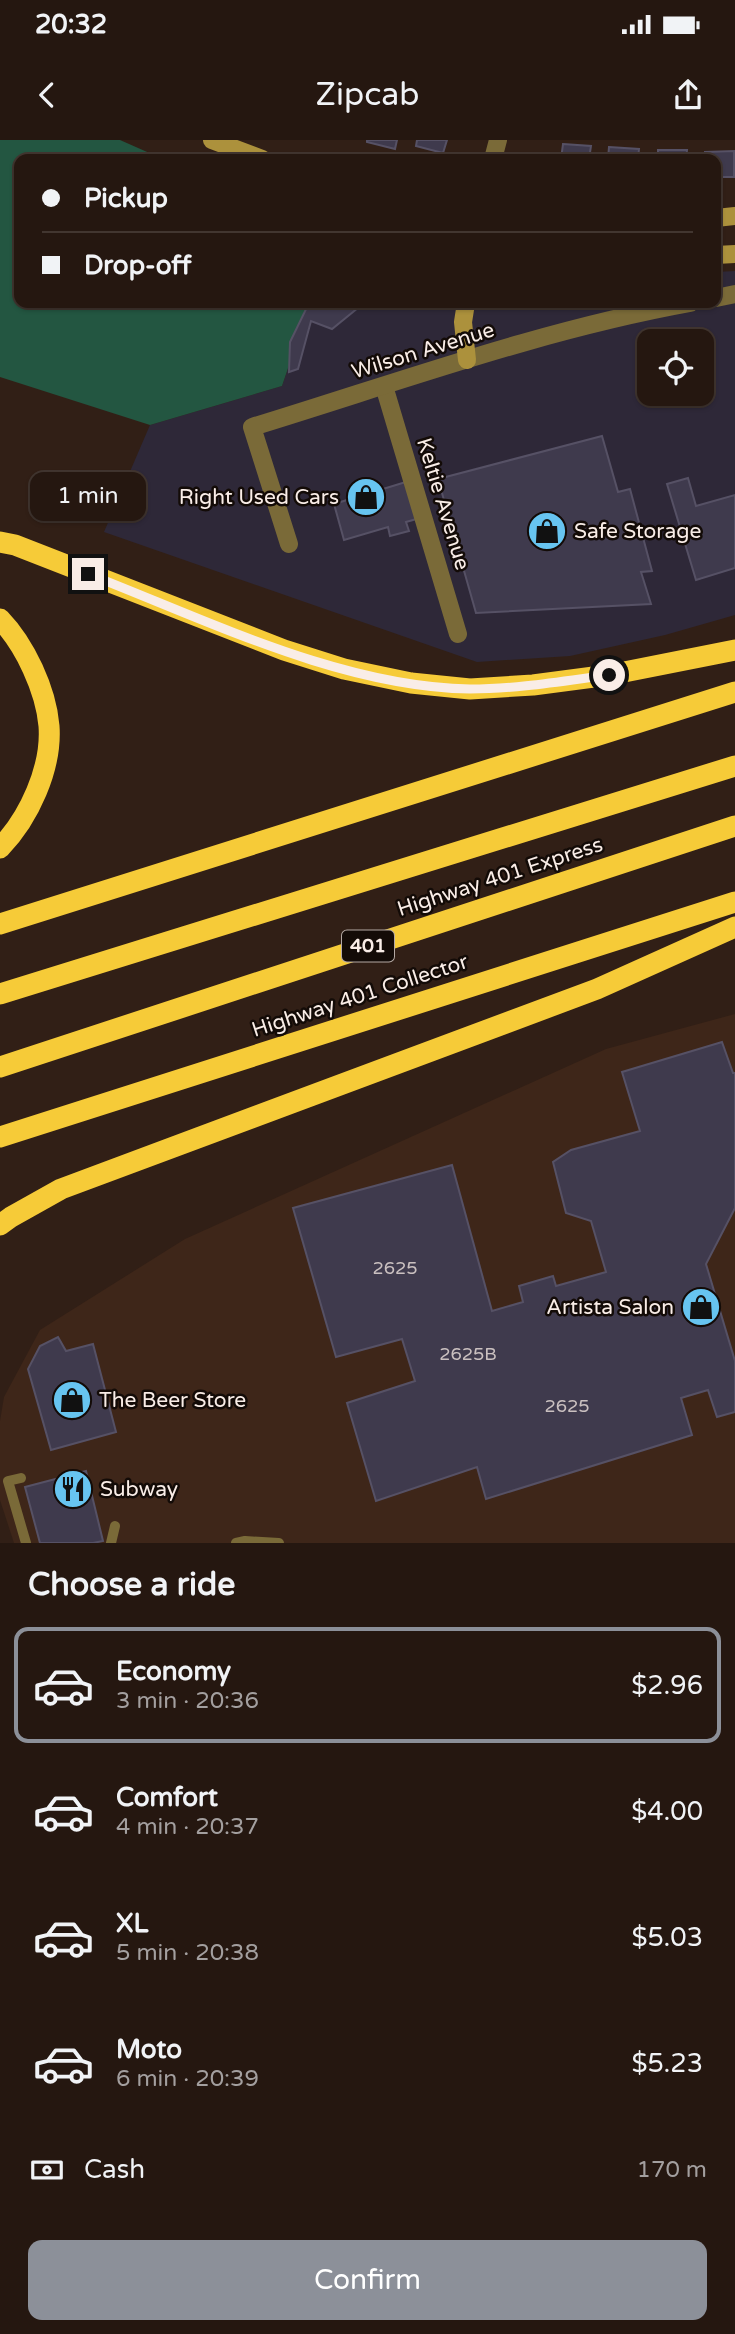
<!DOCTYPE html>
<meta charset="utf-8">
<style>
body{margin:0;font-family:"Varela Round",sans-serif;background:#2d2019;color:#f1f3f6;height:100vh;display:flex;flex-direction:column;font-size:26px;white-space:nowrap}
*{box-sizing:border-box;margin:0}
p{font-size:23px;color:#a39f9f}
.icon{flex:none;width:38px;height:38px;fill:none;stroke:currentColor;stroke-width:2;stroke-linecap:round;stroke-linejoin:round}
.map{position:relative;height:1403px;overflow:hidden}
.drawer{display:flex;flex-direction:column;background:#251710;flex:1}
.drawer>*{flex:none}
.hud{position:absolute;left:14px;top:14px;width:707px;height:154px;border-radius:14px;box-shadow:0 2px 5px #0004,0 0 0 2px #423630;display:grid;align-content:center;height:154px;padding:0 28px;background:#251710}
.fabs{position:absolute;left:637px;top:189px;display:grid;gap:14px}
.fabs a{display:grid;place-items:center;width:77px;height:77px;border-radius:14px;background:#251710;box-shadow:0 2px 5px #0004,0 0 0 2px #423630;font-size:35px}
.end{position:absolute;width:32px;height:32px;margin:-16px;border:9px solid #f9ede7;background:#111;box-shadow:0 0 0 4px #111}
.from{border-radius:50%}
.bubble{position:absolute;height:49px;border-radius:14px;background:#251710;box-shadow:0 2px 5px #0004,0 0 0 2px #423630;font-size:23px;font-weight:600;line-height:49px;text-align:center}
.hud b{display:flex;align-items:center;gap:24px;height:66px;font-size:26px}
.hud b+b{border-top:2px solid #423630}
.hud i{width:18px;height:18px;background:#f1f3f6}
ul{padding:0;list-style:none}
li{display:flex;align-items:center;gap:21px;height:116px;margin:0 14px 10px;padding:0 14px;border:4px solid transparent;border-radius:14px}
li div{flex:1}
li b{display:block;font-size:26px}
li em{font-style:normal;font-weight:600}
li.active{border-color:#8c9099}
li>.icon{width:63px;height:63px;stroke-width:1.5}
h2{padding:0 28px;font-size:32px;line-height:84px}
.pay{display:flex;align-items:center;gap:18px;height:77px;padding:0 28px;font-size:26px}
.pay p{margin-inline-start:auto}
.action{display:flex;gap:14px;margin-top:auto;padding:14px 28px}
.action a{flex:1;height:80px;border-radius:14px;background:#8c9099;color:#fff;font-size:28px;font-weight:600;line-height:80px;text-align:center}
.status{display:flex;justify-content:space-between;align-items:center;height:49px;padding:0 35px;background:#251710;direction:ltr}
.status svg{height:19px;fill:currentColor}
header{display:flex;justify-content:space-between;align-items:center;height:91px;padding:0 28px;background:#251710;font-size:32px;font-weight:600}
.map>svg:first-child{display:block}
.built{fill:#3e2619}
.industrial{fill:#2e2838;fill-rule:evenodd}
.green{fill:#235641}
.building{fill:#3f3a4d;stroke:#565165;stroke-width:2}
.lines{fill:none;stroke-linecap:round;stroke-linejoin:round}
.service{stroke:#7a6a38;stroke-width:10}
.minor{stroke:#7a6a38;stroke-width:18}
.secondary{stroke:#ac913c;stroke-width:18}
.motorway{stroke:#f6cb38;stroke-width:21}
.route{stroke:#f9ede7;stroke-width:9}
.labels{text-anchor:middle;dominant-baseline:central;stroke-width:5;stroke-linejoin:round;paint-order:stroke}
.number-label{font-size:18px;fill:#cac0c0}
.shield{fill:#130b07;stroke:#b4a9a4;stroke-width:2}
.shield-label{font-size:19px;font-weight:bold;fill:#f9ede7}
.street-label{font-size:21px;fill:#f9ede7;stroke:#130b07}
.poi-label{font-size:21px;fill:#f9ede7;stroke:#130b07;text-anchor:start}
</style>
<div class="status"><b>20:32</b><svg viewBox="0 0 49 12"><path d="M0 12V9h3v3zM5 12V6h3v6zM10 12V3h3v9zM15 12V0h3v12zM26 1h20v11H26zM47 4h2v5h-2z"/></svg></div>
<header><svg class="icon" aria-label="back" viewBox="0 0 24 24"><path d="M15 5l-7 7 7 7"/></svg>Zipcab<svg class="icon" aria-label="share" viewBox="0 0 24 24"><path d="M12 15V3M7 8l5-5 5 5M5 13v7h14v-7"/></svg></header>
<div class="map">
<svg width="735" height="1403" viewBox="0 0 735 1403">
<rect width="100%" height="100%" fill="#311f16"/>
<polygon class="built" points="735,874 735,1403 14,1403 0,1360 0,1281 4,1257 40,1190 185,1099 606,909"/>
<path class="industrial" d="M 735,131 L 735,475 L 665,495 L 570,516 L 477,522 L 104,392 L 150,285 L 282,246 L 310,163 L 716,163 L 716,132 ZM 649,201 L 702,201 L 702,254 L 649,254 Z"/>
<polygon class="green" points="0,0 120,0 163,19 19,19 19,163 310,163 282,246 150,285 0,237"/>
<g class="building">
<polygon points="367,0 397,0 395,9 367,2"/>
<polygon points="417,0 447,0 443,13 416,6"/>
<polygon points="563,4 591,6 589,19 561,19"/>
<polygon points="609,7 639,9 638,19 608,19"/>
<polygon points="658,10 687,10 686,19 658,19"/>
<polygon points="734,11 734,37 716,37 716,19 705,19 705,12"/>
<polygon points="309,163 368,163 365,165 364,163 332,189 311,181 298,229 289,232 290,202"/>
<polygon points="602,296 618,352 630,349 652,431 641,432 651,464 476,473 438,339"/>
<polygon points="688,338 696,366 735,355 735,428 696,440 667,344"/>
<polygon points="409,341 420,378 406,382 409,391 390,396 388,387 344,400 334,364"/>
<polygon points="722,902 733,933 735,933 735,1068 706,1124 735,1221 735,1272 717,1277 708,1250 681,1258 692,1295 486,1359 477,1327 376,1361 347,1263 415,1241 402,1199 336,1217 293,1068 452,1025 492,1171 523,1162 519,1146 553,1136 556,1146 606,1132 591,1081 566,1073 553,1022 571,1010 640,991 622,932"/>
<polygon points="58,1197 66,1211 93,1204 116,1292 51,1310 28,1229 40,1206"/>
<polygon points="86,1331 103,1401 93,1403 40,1403 25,1347"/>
</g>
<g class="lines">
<g class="service">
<polyline points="21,1338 8,1341 26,1403"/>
<polyline points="111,1403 115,1386"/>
<polyline points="236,1403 245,1401 279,1403"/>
</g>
<g class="minor">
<polyline points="493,19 498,0"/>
<polyline points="716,158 735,154"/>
<polyline points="384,246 458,494"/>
<path d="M 289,404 L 252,287 C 396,243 541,190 690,163"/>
</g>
<g class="secondary">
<polyline points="212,0 262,19"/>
<polyline points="716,78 735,76"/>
<polyline points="716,115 735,114"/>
<polyline points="466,163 463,182 467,220"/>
</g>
<g class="motorway">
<polyline points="0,402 15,405 284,510 344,529 411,543 470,549 533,545 609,535 735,510"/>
<path d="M 0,479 C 25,505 46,550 49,586 C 52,628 29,678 0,708"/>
<polyline points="0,784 735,552"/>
<polyline points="0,854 735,626"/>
<polyline points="0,927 735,686"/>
<polyline points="0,997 735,762"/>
<polyline points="0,1085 11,1077 61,1049 597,849 735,787"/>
</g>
</g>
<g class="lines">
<path class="route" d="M 88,434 C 207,480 341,547 470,549 C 517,549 563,541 609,535"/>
</g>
<defs>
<g id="shop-disc" transform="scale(2.0125)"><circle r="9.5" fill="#67c4f0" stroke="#130b07"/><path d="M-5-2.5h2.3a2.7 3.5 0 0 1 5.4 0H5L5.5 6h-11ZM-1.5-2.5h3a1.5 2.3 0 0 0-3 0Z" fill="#111"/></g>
<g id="restaurant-disc" transform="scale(2.0125)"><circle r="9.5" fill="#67c4f0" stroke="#130b07"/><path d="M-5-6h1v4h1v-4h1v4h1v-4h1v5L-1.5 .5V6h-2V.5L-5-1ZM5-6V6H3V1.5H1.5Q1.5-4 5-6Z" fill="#111"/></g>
</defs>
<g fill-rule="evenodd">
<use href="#shop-disc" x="366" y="357"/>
<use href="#shop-disc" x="547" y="391"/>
<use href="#shop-disc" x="701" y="1167"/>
<use href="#shop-disc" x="72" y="1260"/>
<use href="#restaurant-disc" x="73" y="1349"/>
</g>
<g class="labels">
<g class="number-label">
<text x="395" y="1128">2625</text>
<text x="468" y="1214">2625B</text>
<text x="567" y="1266">2625</text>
</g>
<rect class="shield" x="342" y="790.5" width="52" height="31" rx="5"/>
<g class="shield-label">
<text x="368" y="806">401</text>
</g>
<g class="street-label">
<text transform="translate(423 211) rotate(-17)">Wilson Avenue</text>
<text transform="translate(443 364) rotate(73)">Keltie Avenue</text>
<text transform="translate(500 737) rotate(-18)">Highway 401 Express</text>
<text transform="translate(360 856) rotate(-18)">Highway 401 Collector</text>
</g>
<g class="poi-label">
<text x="339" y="357" text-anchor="end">Right Used Cars</text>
<text x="574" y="391">Safe Storage</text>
<text x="674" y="1167" text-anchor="end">Artista Salon</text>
<text x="99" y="1260">The Beer Store</text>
<text x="100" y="1349">Subway</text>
</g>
</g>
</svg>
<div class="fabs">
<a><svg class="icon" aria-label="locate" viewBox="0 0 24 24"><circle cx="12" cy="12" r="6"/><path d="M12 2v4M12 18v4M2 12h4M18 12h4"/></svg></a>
</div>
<i class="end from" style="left:609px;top:535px"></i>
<i class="end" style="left:88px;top:434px"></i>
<div class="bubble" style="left:30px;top:332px;width:116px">1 min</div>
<div class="hud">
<b><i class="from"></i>Pickup</b>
<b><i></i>Drop-off</b>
</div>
</div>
<section class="drawer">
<h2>Choose a ride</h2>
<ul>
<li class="active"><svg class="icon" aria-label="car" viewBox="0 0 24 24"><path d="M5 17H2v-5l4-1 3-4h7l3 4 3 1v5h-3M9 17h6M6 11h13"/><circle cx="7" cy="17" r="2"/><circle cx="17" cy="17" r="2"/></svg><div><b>Economy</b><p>3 min · 20:36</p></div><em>$2.96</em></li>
<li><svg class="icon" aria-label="car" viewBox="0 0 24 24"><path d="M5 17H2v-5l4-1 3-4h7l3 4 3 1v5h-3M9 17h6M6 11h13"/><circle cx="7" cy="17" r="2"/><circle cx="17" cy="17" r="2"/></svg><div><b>Comfort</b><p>4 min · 20:37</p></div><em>$4.00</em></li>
<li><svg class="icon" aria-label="car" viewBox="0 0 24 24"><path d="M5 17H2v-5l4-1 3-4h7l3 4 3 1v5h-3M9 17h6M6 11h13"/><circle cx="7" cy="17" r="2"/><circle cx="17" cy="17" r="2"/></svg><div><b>XL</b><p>5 min · 20:38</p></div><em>$5.03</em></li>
<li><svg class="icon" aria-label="car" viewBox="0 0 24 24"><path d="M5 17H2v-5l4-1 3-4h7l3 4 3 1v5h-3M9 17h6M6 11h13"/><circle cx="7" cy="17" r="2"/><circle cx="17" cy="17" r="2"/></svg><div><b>Moto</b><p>6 min · 20:39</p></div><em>$5.23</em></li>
</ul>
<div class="pay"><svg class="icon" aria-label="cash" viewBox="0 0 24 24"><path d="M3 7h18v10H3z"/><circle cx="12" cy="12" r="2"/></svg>Cash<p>170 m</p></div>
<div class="action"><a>Confirm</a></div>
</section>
